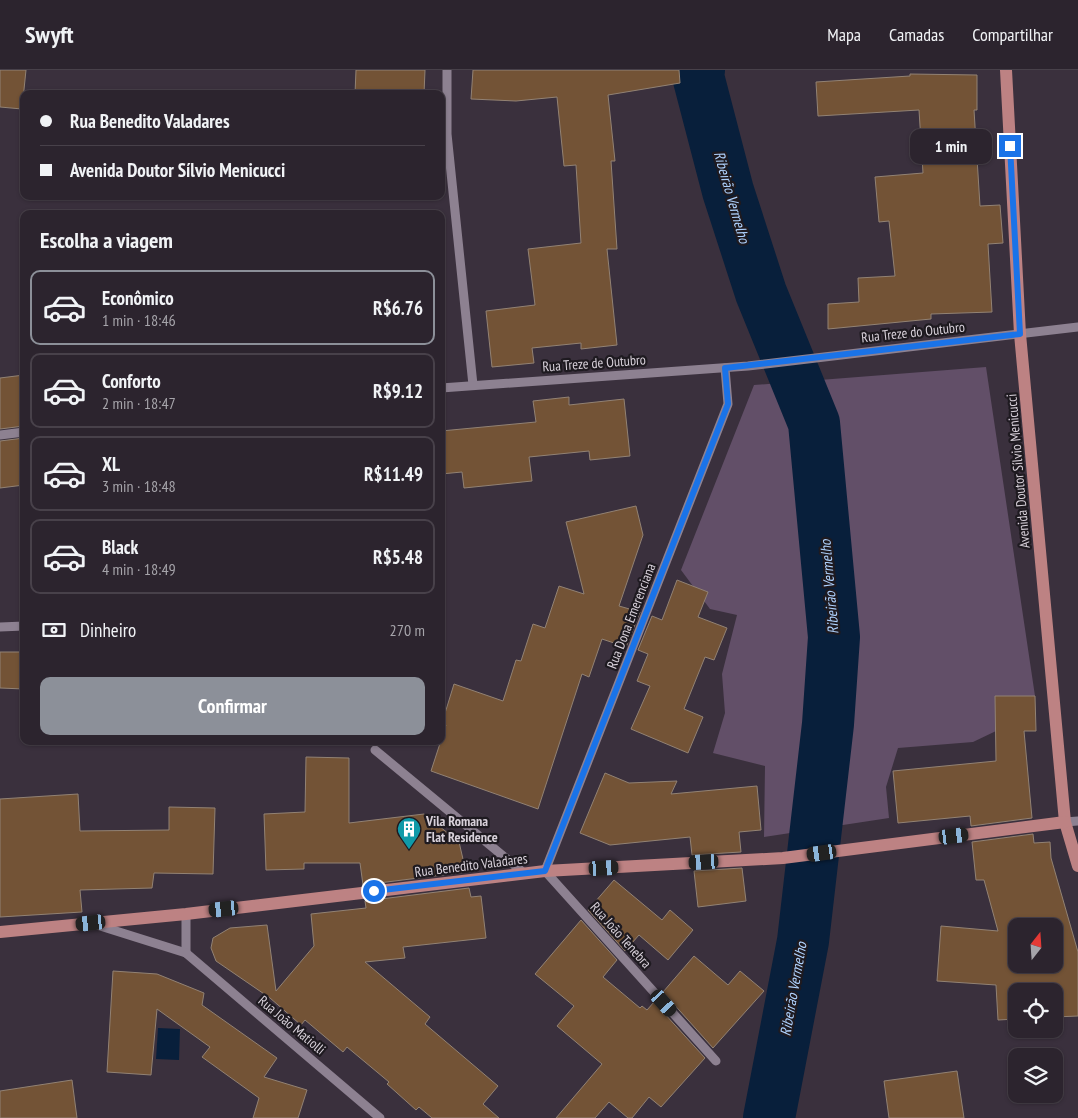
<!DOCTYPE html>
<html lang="pt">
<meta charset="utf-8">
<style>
body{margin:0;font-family:"PT Sans Narrow",sans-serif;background:#342c36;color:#f1f3f6;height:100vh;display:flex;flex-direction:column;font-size:19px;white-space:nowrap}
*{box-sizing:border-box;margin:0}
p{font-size:16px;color:#a6a4aa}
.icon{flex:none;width:28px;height:28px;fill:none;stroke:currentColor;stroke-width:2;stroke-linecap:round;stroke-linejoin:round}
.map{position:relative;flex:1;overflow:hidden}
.panel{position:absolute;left:20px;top:140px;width:425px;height:535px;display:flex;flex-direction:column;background:#2c242e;border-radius:10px;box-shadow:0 1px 4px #0004,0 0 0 1px #48414a}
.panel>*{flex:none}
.guide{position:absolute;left:20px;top:20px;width:425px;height:110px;border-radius:10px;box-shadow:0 1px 4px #0004,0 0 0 1px #48414a;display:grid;align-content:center;height:110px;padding:0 20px;background:#2c242e}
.needle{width:32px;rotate:17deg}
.buttons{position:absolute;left:1008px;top:848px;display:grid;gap:10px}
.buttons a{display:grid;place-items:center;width:55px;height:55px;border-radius:10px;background:#2c242e;box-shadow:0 1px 4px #0004,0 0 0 1px #48414a;font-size:25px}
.end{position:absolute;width:22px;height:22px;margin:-11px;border:6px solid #1a73e8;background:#fff;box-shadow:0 0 0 2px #fff}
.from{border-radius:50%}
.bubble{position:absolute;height:35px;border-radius:10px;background:#2c242e;box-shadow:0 1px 4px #0004,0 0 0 1px #48414a;font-size:16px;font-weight:800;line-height:35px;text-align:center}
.car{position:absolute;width:15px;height:30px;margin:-15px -8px;border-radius:6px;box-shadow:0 0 4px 1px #0007;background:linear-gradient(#222 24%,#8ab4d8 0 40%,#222 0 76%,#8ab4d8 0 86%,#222 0)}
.guide b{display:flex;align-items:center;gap:18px;height:48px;font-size:19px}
.guide b+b{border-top:1px solid #48414a}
.guide i{width:12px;height:12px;background:#f1f3f6}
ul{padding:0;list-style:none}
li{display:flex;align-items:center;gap:15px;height:75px;margin:0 10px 8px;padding:0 10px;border:2px solid #48414a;border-radius:10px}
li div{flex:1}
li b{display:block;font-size:19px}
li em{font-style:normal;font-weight:800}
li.active{border-color:#8c9099}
li>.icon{width:45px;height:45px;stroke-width:1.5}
h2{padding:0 20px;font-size:22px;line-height:60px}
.pay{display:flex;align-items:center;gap:12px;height:55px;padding:0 20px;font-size:19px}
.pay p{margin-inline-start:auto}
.button{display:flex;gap:10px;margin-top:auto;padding:10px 20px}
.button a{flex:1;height:58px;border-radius:10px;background:#8c9099;color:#fff;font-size:20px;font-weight:800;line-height:58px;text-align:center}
header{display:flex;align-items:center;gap:30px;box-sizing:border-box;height:70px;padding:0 25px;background:#2c242e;border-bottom:1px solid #48414a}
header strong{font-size:24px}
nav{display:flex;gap:28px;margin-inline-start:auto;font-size:18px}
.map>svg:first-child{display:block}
.green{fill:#624f68}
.water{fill:#081f3b}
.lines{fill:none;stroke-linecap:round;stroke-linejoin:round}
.river{stroke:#081f3b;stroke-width:52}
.building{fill:#735336;stroke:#928274;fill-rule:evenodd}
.minor{stroke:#8d8191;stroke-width:9}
.major{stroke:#bd8283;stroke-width:12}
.route{stroke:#1a73e8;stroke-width:6}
.labels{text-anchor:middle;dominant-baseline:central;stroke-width:4.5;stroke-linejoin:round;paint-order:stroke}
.street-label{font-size:14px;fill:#d8d1da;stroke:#1e1a20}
.poi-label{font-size:14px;font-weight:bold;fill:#d8d1da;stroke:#1e1a20;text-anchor:start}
.water-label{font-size:15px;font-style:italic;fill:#aed1fd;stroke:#1e1a20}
</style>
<header>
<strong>Swyft</strong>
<nav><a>Mapa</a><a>Camadas</a><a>Compartilhar</a></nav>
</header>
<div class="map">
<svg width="1078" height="1048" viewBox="0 0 1078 1048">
<rect width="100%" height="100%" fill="#3a303d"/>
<polygon class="green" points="986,297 1035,626 996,626 996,661 973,672 898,678 886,717 889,748 764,767 765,696 713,683 725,643 722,604 737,545 710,539 681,500 754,315"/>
<polygon class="water" points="158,958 180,959 179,990 156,989"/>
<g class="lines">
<polyline class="river" points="699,0 698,6 728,121 761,223 814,353 834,567 828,654 803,871 769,1048"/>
</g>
<g class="building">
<polygon points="0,0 26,0 22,39 0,37"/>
<polygon points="356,0 425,0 424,24 355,24"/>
<polygon points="473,0 679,0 680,13 608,25 615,91 611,91 617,179 607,179 617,275 581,279 581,273 532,278 534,293 492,297 486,241 535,235 528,179 581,173 576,95 564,96 557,27 516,31 471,29"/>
<polygon points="910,4 977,5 977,40 974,40 980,136 1000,135 1003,173 988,174 992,242 931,244 931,249 828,259 828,234 859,232 858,208 895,206 889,151 879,152 875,107 923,103 919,40 818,46 816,12 910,6"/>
<polygon points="24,305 24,356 0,359 0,308"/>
<polygon points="569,327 569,335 624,329 630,386 590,390 589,381 529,387 532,411 464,418 462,402 441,404 441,361 536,352 533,331"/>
<polygon points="24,368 24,415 0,418 0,371"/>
<polygon points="636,436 643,465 619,536 640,542 626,577 602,569 589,607 582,604 538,739 431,701 446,655 442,653 454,614 503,631 516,590 521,591 533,554 545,558 559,516 584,524 566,452"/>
<polygon points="677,510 708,522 698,547 727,558 714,590 705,587 684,639 703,647 688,683 631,659 650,616 637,611 648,584 638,580 652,546 662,550"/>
<polygon points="0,582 24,582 24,619 0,618"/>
<polygon points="995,626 1035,626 1036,661 1024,661 1032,748 971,756 970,746 898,753 893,701 996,691"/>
<polygon points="306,687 349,688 349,753 424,744 459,772 466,802 363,815 360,793 304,793 304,799 266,800 264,744 305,742"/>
<polygon points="605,703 629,713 677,711 671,724 757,716 761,760 739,762 741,782 692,785 690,767 610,775 580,763"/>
<polygon points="78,724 80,761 169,760 169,737 215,738 213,804 154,803 152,818 80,820 82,842 0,847 0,729"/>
<path d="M 1033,764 L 1034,773 L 1050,772 L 1051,788 L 1078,882 L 1078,946 L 1054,947 L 1054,921 L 1016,921 L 1016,949 L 998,950 L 996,915 L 937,911 L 941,856 L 998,861 L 984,810 L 976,810 L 972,772 ZM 1016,856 L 1054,856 L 1054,894 L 1016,894 Z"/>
<polygon points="742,798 746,831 698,837 694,801"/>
<polygon points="614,810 662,850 670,840 693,860 668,890 639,865 625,881 588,840"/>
<polygon points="469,818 471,827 481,826 486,868 403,877 405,888 365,892 430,947 425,954 498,1016 483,1034 499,1048 432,1048 419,1037 416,1040 387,1014 389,1012 347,977 343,982 305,950 301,955 270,928 216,891 211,878 213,868 230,858 267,855 276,921 314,876 311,844 366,838 365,831"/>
<polygon points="581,850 617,890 603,907 640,938 642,936 647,940 654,932 705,988 661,1037 649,1027 632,1048 628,1048 609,1032 595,1048 556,1048 602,994 557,956 574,936 535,904"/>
<polygon points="694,886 728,915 740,901 764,921 713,978 663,922"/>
<polygon points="113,901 157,904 204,923 202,935 277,988 264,1007 307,1020 298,1048 253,1048 259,1028 202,987 210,977 157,939 151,1005 107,1002"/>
<polygon points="957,1001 964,1048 889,1048 884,1011"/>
<polygon points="72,1010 77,1048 0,1048 0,1021"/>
</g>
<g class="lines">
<g class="minor">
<polyline points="447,0 447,64 473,315"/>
<polyline points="441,318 748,296 1078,257"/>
<polyline points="0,365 24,362"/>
<polyline points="0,557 24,556"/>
<polyline points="375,680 525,804"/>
<polyline points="1065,752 1078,751"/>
<polyline points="186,844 186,883"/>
<polyline points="97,855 186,883 380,1048"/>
<polyline points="716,991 545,801 728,334 725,298"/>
</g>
<g class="major">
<polyline points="1006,0 1020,264 1065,752 1078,796"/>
<polyline points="0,862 186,844 545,801 783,788 1065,752"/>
</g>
</g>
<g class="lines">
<polyline class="route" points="374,821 545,801 728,334 725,298 1020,264 1010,76"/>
</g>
<defs>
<g id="building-pin" transform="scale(1.25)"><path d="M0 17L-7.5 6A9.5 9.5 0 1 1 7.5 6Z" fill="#0f9aa8" stroke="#1e1a20"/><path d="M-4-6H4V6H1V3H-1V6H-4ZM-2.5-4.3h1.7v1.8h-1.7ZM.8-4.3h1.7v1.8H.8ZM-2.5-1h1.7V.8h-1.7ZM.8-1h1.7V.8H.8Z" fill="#fff"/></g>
</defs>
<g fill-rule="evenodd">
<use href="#building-pin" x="409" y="759"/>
</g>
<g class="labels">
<g class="street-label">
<text transform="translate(913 262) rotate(-6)">Rua Treze do Outubro</text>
<text transform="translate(594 293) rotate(-4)">Rua Treze de Outubro</text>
<text transform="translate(1018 401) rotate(-95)">Avenida Doutor Sílvio Menicucci</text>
<text transform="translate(631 546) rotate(-69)">Rua Dona Emerenciana</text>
<text transform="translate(471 795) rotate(-7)">Rua Benedito Valadares</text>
<text transform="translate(621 865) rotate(48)">Rua João Tenebra</text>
<text transform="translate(292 955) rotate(40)">Rua João Matiolli</text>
</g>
<g class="poi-label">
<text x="426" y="751">Vila Romana<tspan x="426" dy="16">Flat Residence</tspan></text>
</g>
<g class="water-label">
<text transform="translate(732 127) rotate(74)">Ribeirão Vermelho</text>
<text transform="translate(829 517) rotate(-95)">Ribeirão Vermelho</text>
<text transform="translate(793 919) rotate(-80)">Ribeirão Vermelho</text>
</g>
</g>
</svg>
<div class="buttons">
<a><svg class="needle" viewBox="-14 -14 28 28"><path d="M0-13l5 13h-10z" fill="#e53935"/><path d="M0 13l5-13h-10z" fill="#a6a4aa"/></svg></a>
<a><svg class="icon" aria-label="locate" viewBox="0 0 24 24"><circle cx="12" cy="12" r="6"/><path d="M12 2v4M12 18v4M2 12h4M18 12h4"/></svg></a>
<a><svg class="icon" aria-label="layers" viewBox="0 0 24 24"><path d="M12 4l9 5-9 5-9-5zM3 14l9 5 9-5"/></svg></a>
</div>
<i class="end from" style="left:374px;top:821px"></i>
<i class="end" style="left:1010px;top:76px"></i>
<div class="bubble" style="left:910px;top:59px;width:82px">1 min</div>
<i class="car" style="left:954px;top:766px;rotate:83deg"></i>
<i class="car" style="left:822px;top:783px;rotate:262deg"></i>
<i class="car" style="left:704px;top:792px;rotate:267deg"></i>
<i class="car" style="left:604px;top:798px;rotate:87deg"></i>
<i class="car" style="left:224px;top:839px;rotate:264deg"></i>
<i class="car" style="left:91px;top:853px;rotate:264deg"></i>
<i class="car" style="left:664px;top:933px;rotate:138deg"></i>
<div class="guide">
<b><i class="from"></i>Rua Benedito Valadares</b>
<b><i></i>Avenida Doutor Sílvio Menicucci</b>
</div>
<section class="panel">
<h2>Escolha a viagem</h2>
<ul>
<li class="active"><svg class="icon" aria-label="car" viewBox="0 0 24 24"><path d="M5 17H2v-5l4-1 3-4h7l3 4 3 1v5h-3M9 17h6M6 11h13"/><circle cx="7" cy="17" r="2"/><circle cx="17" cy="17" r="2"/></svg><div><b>Econômico</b><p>1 min · 18:46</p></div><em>R$6.76</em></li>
<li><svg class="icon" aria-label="car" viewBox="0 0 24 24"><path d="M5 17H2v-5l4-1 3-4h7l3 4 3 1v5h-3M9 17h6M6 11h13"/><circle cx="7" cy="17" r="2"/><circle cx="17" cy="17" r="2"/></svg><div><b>Conforto</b><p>2 min · 18:47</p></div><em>R$9.12</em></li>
<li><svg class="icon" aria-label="car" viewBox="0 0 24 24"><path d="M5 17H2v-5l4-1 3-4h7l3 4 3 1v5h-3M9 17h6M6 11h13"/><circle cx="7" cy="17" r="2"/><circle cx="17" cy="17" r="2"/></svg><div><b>XL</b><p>3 min · 18:48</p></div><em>R$11.49</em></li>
<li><svg class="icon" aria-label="car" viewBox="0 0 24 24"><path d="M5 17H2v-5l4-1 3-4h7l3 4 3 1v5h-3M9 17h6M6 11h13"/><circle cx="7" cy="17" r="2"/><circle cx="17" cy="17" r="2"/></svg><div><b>Black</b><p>4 min · 18:49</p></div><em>R$5.48</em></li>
</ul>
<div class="pay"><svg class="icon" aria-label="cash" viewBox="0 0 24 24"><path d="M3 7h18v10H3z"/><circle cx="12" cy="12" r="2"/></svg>Dinheiro<p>270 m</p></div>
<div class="button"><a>Confirmar</a></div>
</section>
</div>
